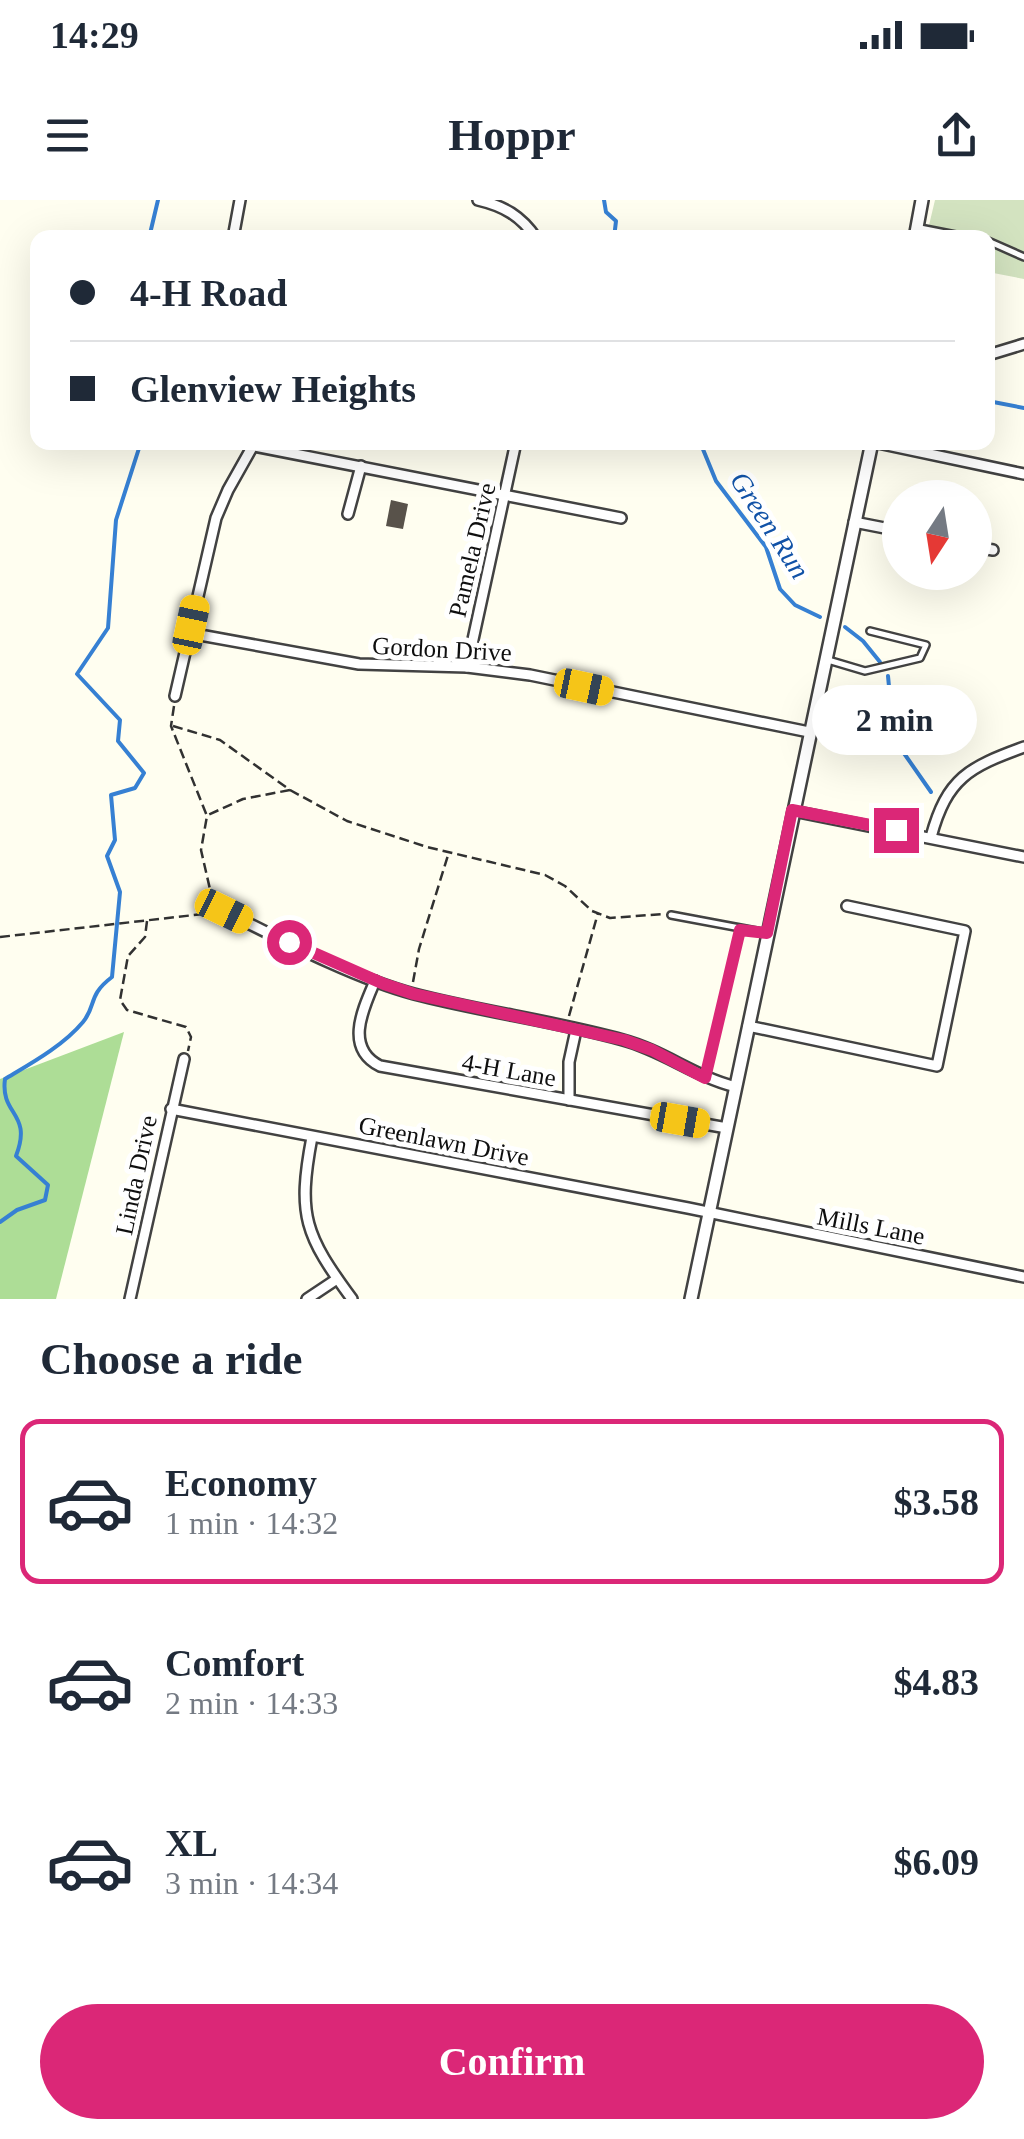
<!DOCTYPE html>
<meta charset="utf-8">
<style>
body{margin:0;font-family:Georgia,serif;background:#f2f2f3;color:#1f2937;height:100vh;display:flex;flex-direction:column;font-size:38px;white-space:nowrap}
*{box-sizing:border-box;margin:0}
p{font-size:32px;color:#747a83}
.icon{flex:none;width:55px;height:55px;fill:none;stroke:currentColor;stroke-width:2;stroke-linecap:round;stroke-linejoin:round}
.map{position:relative;height:1099px;overflow:hidden}
.drawer{display:flex;flex-direction:column;background:#fff;flex:1}
.drawer>*{flex:none}
.guide{position:absolute;left:30px;top:30px;width:965px;height:220px;border-radius:20px;box-shadow:0 10px 40px #0002;display:grid;align-content:center;height:220px;padding:0 40px;background:#fff}
.needle{width:65px;rotate:192deg}
.buttons{position:absolute;left:882px;top:280px;display:grid;gap:20px}
.buttons a{display:grid;place-items:center;width:110px;height:110px;border-radius:50%;background:#fff;box-shadow:0 10px 40px #0002;font-size:50px}
.end{position:absolute;width:45px;height:45px;margin:-22px;border:12px solid #db2777;background:#fff;box-shadow:0 0 0 5px #fff}
.from{border-radius:50%}
.bubble{position:absolute;height:70px;border-radius:35px;background:#fff;box-shadow:0 10px 40px #0002;font-size:32px;font-weight:700;line-height:70px;text-align:center}
.car{position:absolute;width:30px;height:60px;margin:-30px -15px;border-radius:12px;box-shadow:0 0 8px 2px #0007;background:linear-gradient(#f5c518 24%,#345 0 40%,#f5c518 0 76%,#345 0 86%,#f5c518 0)}
.guide b{display:flex;align-items:center;gap:35px;height:95px;font-size:38px}
.guide b+b{border-top:2px solid #e0e1e3}
.guide i{width:25px;height:25px;background:#1f2937}
ul{padding:0;list-style:none}
li{display:flex;align-items:center;gap:30px;height:165px;margin:0 20px 15px;padding:0 20px;border:5px solid transparent;border-radius:20px}
li div{flex:1}
li b{display:block;font-size:38px}
li em{font-style:normal;font-weight:700}
li.selected{border-color:#db2777}
li>.icon{width:90px;height:90px;stroke-width:1.5}
h2{padding:0 40px;font-size:45px;line-height:120px}
.cta{display:flex;gap:20px;margin-top:auto;padding:20px 40px}
.cta a{flex:1;height:115px;border-radius:60px;background:#db2777;color:#fff;font-size:40px;font-weight:700;line-height:115px;text-align:center}
.status{display:flex;justify-content:space-between;align-items:center;height:70px;padding:0 50px;background:#fff;direction:ltr}
.status svg{height:28px;fill:currentColor}
header{display:flex;justify-content:space-between;align-items:center;height:130px;padding:0 40px;background:#fff;font-size:45px;font-weight:700}
.map>svg:first-child{display:block}
.forest{fill:#addd96}
.cemetery{fill:#d3e3c0}
.lines{fill:none;stroke-linecap:round;stroke-linejoin:round}
.stream{stroke:#3680d3;stroke-width:4}
.building{fill:#58524a}
.service-casing{stroke:#424242;stroke-width:10}
.minor-casing{stroke:#424242;stroke-width:14}
.tertiary-casing{stroke:#424242;stroke-width:16}
.path{stroke:#313131;stroke-width:2.5;stroke-dasharray:10 5;stroke-linecap:butt}
.service{stroke:#fff;stroke-width:5}
.minor{stroke:#fff;stroke-width:9}
.tertiary{stroke:#fff;stroke-width:11}
.route{stroke:#db2777;stroke-width:12}
.labels{text-anchor:middle;dominant-baseline:central;stroke-width:10;stroke-linejoin:round;paint-order:stroke}
.street-label{font-size:25px;fill:#0f0f0f;stroke:#fff}
.water-label{font-size:28px;font-style:italic;fill:#1152a7;stroke:#fff}
</style>
<div class="status"><b>14:29</b><svg viewBox="0 0 49 12"><path d="M0 12V9h3v3zM5 12V6h3v6zM10 12V3h3v9zM15 12V0h3v12zM26 1h20v11H26zM47 4h2v5h-2z"/></svg></div>
<header><svg class="icon" aria-label="menu" viewBox="0 0 24 24"><path d="M4 6h16M4 12h16M4 18h16"/></svg>Hoppr<svg class="icon" aria-label="share" viewBox="0 0 24 24"><path d="M12 15V3M7 8l5-5 5 5M5 13v7h14v-7"/></svg></header>
<div class="map">
<svg width="1024" height="1099" viewBox="0 0 1024 1099">
<rect width="100%" height="100%" fill="#fffef0"/>
<polygon class="forest" points="124,832 56,1099 0,1099 0,879"/>
<polygon class="cemetery" points="935,0 1024,0 1024,79 988,72 988,38 926,38"/>
<g class="lines">
<g class="stream">
<polyline points="604,0 606,12 616,21 614,38"/>
<polyline points="149,38 158,0"/>
<polyline points="988,201 1024,208"/>
<polyline points="700,242 716,281 766,347 780,389 795,405 820,417"/>
<polyline points="845,427 863,441 880,462"/>
<polyline points="888,476 894,539 931,592"/>
<path d="M 0,1022 L 17,1010 L 45,1000 L 48,985 L 16,956 C 33,912 0,916 5,879 C 30,864 63,846 83,822 C 97,805 87,796 112,777 L 120,692 L 107,656 L 115,640 L 111,595 L 135,588 L 144,573 L 118,541 L 120,520 L 77,474 L 108,428 L 116,320 L 141,242"/>
</g>
</g>
<polygon class="building" points="391,300 408,304 403,329 386,326"/>
<g class="lines">
<g class="service-casing">
<g id="service">
<polyline points="920,28 971,38"/>
<polyline points="988,41 1024,57"/>
<polyline points="828,460 865,471 920,458 926,445 870,431"/>
<polyline points="671,715 767,733"/>
<polyline points="706,875 740,729"/>
</g>
</g>
<g class="minor-casing">
<g id="minor">
<path d="M 478,0 C 504,6 521,16 536,38"/>
<polyline points="233,38 240,0"/>
<polyline points="988,155 1024,144"/>
<polyline points="873,242 1024,274"/>
<polyline points="254,246 621,318"/>
<polyline points="348,314 361,266"/>
<polyline points="854,322 900,331"/>
<polyline points="975,347 993,350"/>
<polyline points="189,433 359,464 467,467 530,475 809,532"/>
<polyline points="467,467 516,242"/>
<polyline points="175,496 216,318 228,290 255,242"/>
<polyline points="793,611 1024,657"/>
<path d="M 931,637 C 947,578 969,567 1024,547"/>
<path d="M 224,711 C 280,739 354,778 414,794 C 483,812 555,821 623,840 C 664,851 695,877 736,887"/>
<path d="M 375,781 C 363,809 344,848 380,866 L 727,928"/>
<polyline points="748,826 937,866 965,731 847,706"/>
<polyline points="569,900 569,862 576,830"/>
<polyline points="171,909 688,1008 1024,1077"/>
<path d="M 312,937 C 297,1016 305,1035 352,1099"/>
<polyline points="130,1099 184,859"/>
<polyline points="307,1099 337,1079"/>
</g>
</g>
<g class="tertiary-casing">
<g id="tertiary">
<polyline points="915,38 922,0"/>
<polyline points="691,1099 872,242"/>
</g>
</g>
<g class="path">
<polyline points="174,506 171,526 207,616 201,650 212,698 217,703"/>
<polyline points="173,526 220,540 290,590 243,599 208,615"/>
<polyline points="290,590 347,621 427,647 545,675 565,686 592,711 610,718 664,714"/>
<polyline points="147,721 145,737 128,756 120,800 127,810 186,827 191,837 188,851"/>
<polyline points="0,737 212,713"/>
<polyline points="413,782 419,749 449,652"/>
<polyline points="569,816 598,713"/>
</g>
<use href="#service" class="service"/>
<use href="#minor" class="minor"/>
<use href="#tertiary" class="tertiary"/>
</g>
<g class="lines">
<polyline class="route" points="289,742 384,784 414,794 624,840 652,850 705,878 740,730 767,733 792,610 896,630"/>
</g>
<g class="labels">
<g class="street-label">
<text transform="translate(472 350) rotate(-77)">Pamela Drive</text>
<text transform="translate(442 449) rotate(3)">Gordon Drive</text>
<text transform="translate(509 870) rotate(10)">4-H Lane</text>
<text transform="translate(444 941) rotate(11)">Greenlawn Drive</text>
<text transform="translate(136 975) rotate(-78)">Linda Drive</text>
<text transform="translate(871 1026) rotate(11)">Mills Lane</text>
</g>
<g class="water-label">
<text transform="translate(770 325) rotate(57)">Green Run</text>
</g>
</g>
</svg>
<div class="buttons">
<a><svg class="needle" viewBox="-14 -14 28 28"><path d="M0-13l5 13h-10z" fill="#e53935"/><path d="M0 13l5-13h-10z" fill="#747a83"/></svg></a>
</div>
<i class="end from" style="left:289px;top:742px"></i>
<i class="end" style="left:896px;top:630px"></i>
<div class="bubble" style="left:812px;top:485px;width:165px">2 min</div>
<i class="car" style="left:191px;top:425px;rotate:12deg"></i>
<i class="car" style="left:584px;top:487px;rotate:102deg"></i>
<i class="car" style="left:224px;top:711px;rotate:116deg"></i>
<i class="car" style="left:680px;top:920px;rotate:100deg"></i>
<div class="guide">
<b><i class="from"></i>4-H Road</b>
<b><i></i>Glenview Heights</b>
</div>
</div>
<section class="drawer">
<h2>Choose a ride</h2>
<ul>
<li class="selected"><svg class="icon" aria-label="car" viewBox="0 0 24 24"><path d="M5 17H2v-5l4-1 3-4h7l3 4 3 1v5h-3M9 17h6M6 11h13"/><circle cx="7" cy="17" r="2"/><circle cx="17" cy="17" r="2"/></svg><div><b>Economy</b><p>1 min · 14:32</p></div><em>$3.58</em></li>
<li><svg class="icon" aria-label="car" viewBox="0 0 24 24"><path d="M5 17H2v-5l4-1 3-4h7l3 4 3 1v5h-3M9 17h6M6 11h13"/><circle cx="7" cy="17" r="2"/><circle cx="17" cy="17" r="2"/></svg><div><b>Comfort</b><p>2 min · 14:33</p></div><em>$4.83</em></li>
<li><svg class="icon" aria-label="car" viewBox="0 0 24 24"><path d="M5 17H2v-5l4-1 3-4h7l3 4 3 1v5h-3M9 17h6M6 11h13"/><circle cx="7" cy="17" r="2"/><circle cx="17" cy="17" r="2"/></svg><div><b>XL</b><p>3 min · 14:34</p></div><em>$6.09</em></li>
</ul>
<div class="cta"><a>Confirm</a></div>
</section>
